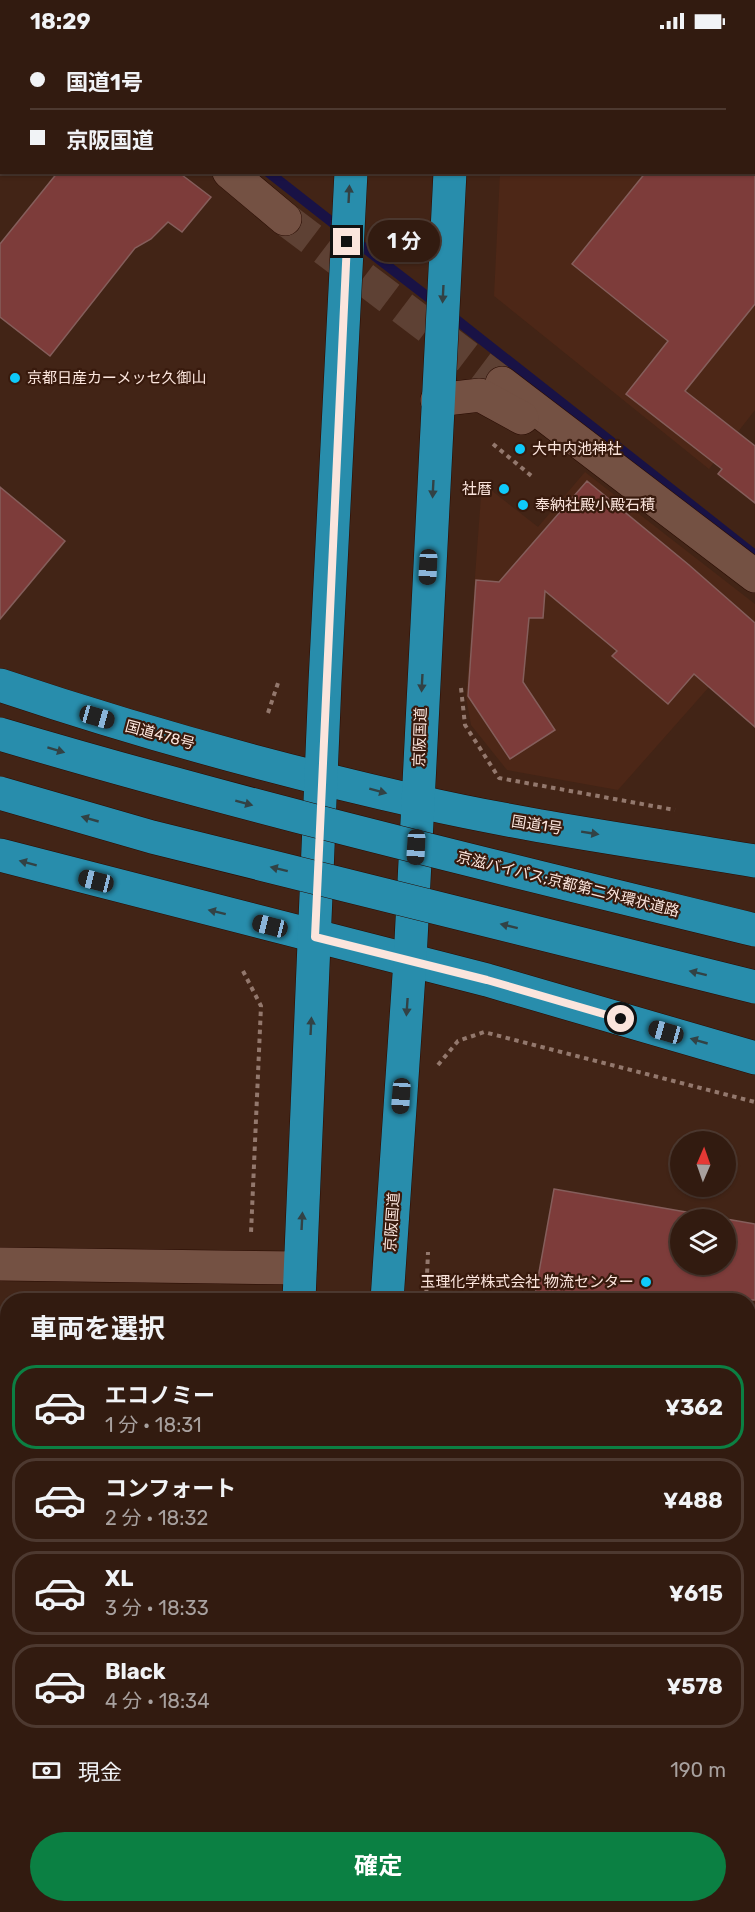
<!DOCTYPE html>
<html lang="ja">
<meta charset="utf-8">
<style>
body{margin:0;font-family:Rubik,"Noto Sans JP",sans-serif;background:#3d281e;color:#f1f3f6;height:100vh;display:flex;flex-direction:column;font-size:22px;white-space:nowrap}
*{box-sizing:border-box;margin:0}
p{font-size:20px;color:#a8a19f}
.icon{flex:none;width:33px;height:33px;fill:none;stroke:currentColor;stroke-width:2;stroke-linecap:round;stroke-linejoin:round}
.map{position:relative;flex:1;overflow:hidden}
.details{position:absolute;left:0px;top:1251px;width:756px;height:620px;display:flex;flex-direction:column;background:#321b10;border-radius:24px 24px 0 0;box-shadow:0 2px 4px #0004,0 0 0 2px #4d3930}
.details>*{flex:none}
.hud{position:absolute;left:0px;top:0px;width:756px;height:132px;box-shadow:0 2px 4px #0004,0 0 0 2px #4d3930;display:grid;align-content:center;height:132px;padding:0 30px;background:#321b10}
.needle{width:39px;rotate:2deg}
.tools{position:absolute;left:670px;top:1089px;display:grid;gap:12px}
.tools a{display:grid;place-items:center;width:66px;height:66px;border-radius:50%;background:#321b10;box-shadow:0 2px 4px #0004,0 0 0 2px #4d3930;font-size:30px}
.end{position:absolute;width:27px;height:27px;margin:-14px;border:8px solid #fbe5dd;background:#111;box-shadow:0 0 0 3px #111}
.from{border-radius:50%}
.bubble{position:absolute;height:42px;border-radius:21px;background:#321b10;box-shadow:0 2px 4px #0004,0 0 0 2px #4d3930;font-size:20px;font-weight:700;line-height:42px;text-align:center}
.car{position:absolute;width:18px;height:36px;margin:-18px -9px;border-radius:8px;box-shadow:0 0 4px 2px #0007;background:linear-gradient(#222 24%,#8ab4d8 0 40%,#222 0 76%,#8ab4d8 0 86%,#222 0)}
.hud b{display:flex;align-items:center;gap:21px;height:57px;font-size:22px}
.hud b+b{border-top:2px solid #4d3930}
.hud i{width:15px;height:15px;background:#f1f3f6}
ul{padding:0;list-style:none}
li{display:flex;align-items:center;gap:18px;height:84px;margin:0 12px 9px;padding:0 18px;border:3px solid #4d3930;border-radius:24px}
li div{flex:1}
li b{display:block;font-size:22px}
li em{font-style:normal;font-weight:700}
li.current{border-color:#0b8043}
li>.icon{width:54px;height:54px;stroke-width:1.5}
h2{padding:0 30px;font-size:27px;line-height:72px}
.pay{display:flex;align-items:center;gap:15px;height:66px;padding:0 30px;font-size:22px}
.pay p{margin-inline-start:auto}
.action{display:flex;gap:12px;margin-top:auto;padding:12px 30px}
.action a{flex:1;height:69px;border-radius:36px;background:#0b8043;color:#fff;font-size:24px;font-weight:700;line-height:69px;text-align:center}
.status{display:flex;justify-content:space-between;align-items:center;height:42px;padding:0 30px;background:#321b10;direction:ltr}
.status svg{height:16px;fill:currentColor}
.map>svg:first-child{display:block}
.built{fill:#4d2717}
.lines{fill:none;stroke-linecap:round;stroke-linejoin:round}
.stream{stroke:#191245;stroke-width:10}
.building{fill:#7d3c3a;stroke:#855e5b;stroke-width:1.5;fill-rule:evenodd}
.street-tunnel{stroke:#5e4134;stroke-width:33;stroke-dasharray:33 16;stroke-linecap:butt}
.street-casing{stroke:#280b02;stroke-width:34}
.secondary-casing{stroke:#280b02;stroke-width:34}
.highway-casing{stroke:#280b02;stroke-width:34}
.path{stroke:#93786d;stroke-width:4;stroke-dasharray:4.5 4.5;stroke-linecap:butt}
.street{stroke:#745143;stroke-width:33}
.secondary{stroke:#745143;stroke-width:33}
.highway{stroke:#288dac;stroke-width:33}
.highway-bridge-casing{stroke:#280b02;stroke-width:34;stroke-linecap:butt}
.highway-bridge{stroke:#288dac;stroke-width:33}
.oneway{fill:#324245}
.route{stroke:#fbe5dd;stroke-width:8}
.poi-dot{fill:#0fcafa;stroke:#381a0d;stroke-width:2}
.labels{text-anchor:middle;dominant-baseline:central;stroke-width:4.5;stroke-linejoin:round;paint-order:stroke}
.poi-label{font-size:15px;fill:#fbe5dd;stroke:#381a0d;text-anchor:start}
.street-label{font-size:15px;fill:#fbe5dd;stroke:#381a0d}
</style>
<div class="status"><b>18:29</b><svg viewBox="0 0 49 12"><path d="M0 12V9h3v3zM5 12V6h3v6zM10 12V3h3v9zM15 12V0h3v12zM26 1h20v11H26zM47 4h2v5h-2z"/></svg></div>
<div class="map">
<svg width="755" height="1870" viewBox="0 0 755 1870">
<rect width="100%" height="100%" fill="#422416"/>
<g class="built">
<polygon points="755,103 755,368 709,427 494,254 500,131 754,130"/>
<polygon points="585,430 755,562 755,593 618,748 507,728 471,683 466,655 482,441 538,485"/>
</g>
<g class="lines">
<g class="stream">
<polyline points="110,0 111,2"/>
<polyline points="268,130 342,188"/>
<polyline points="354,198 437,262"/>
<polyline points="449,272 755,513"/>
</g>
</g>
<g class="building">
<polygon points="58,130 178,130 211,155 182,190 168,180 151,197 135,206 50,314 0,275 0,202"/>
<polygon points="646,130 755,130 755,262 685,349 755,404 755,461 718,432 722,427 626,352 668,299 572,222"/>
<polygon points="587,439 689,523 755,581 755,685 694,632 668,662 612,614 617,609 545,549 543,576 529,576 523,640 555,688 510,717 468,654 476,538 499,540"/>
<polygon points="0,445 65,499 0,577"/>
<path d="M 554,1147 L 755,1182 L 755,1258 L 534,1258 ZM 681,1178 L 726,1178 L 726,1222 L 681,1222 Z"/>
</g>
<g class="lines">
<polyline class="street-tunnel" points="285,177 502,341"/>
<g class="street-casing">
<g id="street">
<polyline points="71,0 73,2"/>
<polyline points="229,130 285,177"/>
<polyline points="502,341 755,534"/>
<polyline points="437,358 480,353 522,376"/>
<polyline points="0,1222 300,1226"/>
</g>
</g>
<g class="secondary-casing">
<polyline id="secondary" points="0,1826 8,1826"/>
</g>
<g class="highway-casing">
<g id="highway">
<polyline points="359,2 359,0"/>
<polyline points="457,2 457,0"/>
<path d="M 0,643 C 137,689 278,728 420,760 C 530,785 643,800 755,819"/>
<polyline points="0,813 487,938 755,1016"/>
<polyline points="299,1258 325,640 351,130"/>
<polyline points="387,1258 410,918 450,130"/>
<polyline points="273,1870 273,1863"/>
<polyline points="345,1870 345,1863"/>
</g>
</g>
<g class="path">
<polyline points="493,402 534,436"/>
<polyline points="461,646 465,683 499,736 675,768"/>
<polyline points="268,671 279,638"/>
<polyline points="243,929 261,964 251,1191"/>
<polyline points="438,1023 458,999 484,990 755,1060"/>
<polyline points="426,1258 428,1210"/>
</g>
<use href="#street" class="street"/>
<use href="#secondary" class="secondary"/>
<use href="#highway" class="highway"/>
<g class="highway-bridge-casing">
<g id="highway-bridge">
<path d="M 0,692 C 249,766 502,826 755,888"/>
<polyline points="0,751 152,795 755,945"/>
</g>
</g>
<use href="#highway-bridge" class="highway-bridge"/>
</g>
<defs><path id="oneway-solid" d="M-6-.8H1V-3.2L6.5 0L1 3.2V.8H-6Z" transform="scale(1.5)"/></defs>
<g class="oneway">
<use href="#oneway-solid" transform="translate(349 152) rotate(-87)"/>
<use href="#oneway-solid" transform="translate(443 252) rotate(93)"/>
<use href="#oneway-solid" transform="translate(433 447) rotate(93)"/>
<use href="#oneway-solid" transform="translate(422 641) rotate(93)"/>
<use href="#oneway-solid" transform="translate(56 708) rotate(17)"/>
<use href="#oneway-solid" transform="translate(378 749) rotate(15)"/>
<use href="#oneway-solid" transform="translate(244 761) rotate(15)"/>
<use href="#oneway-solid" transform="translate(90 777) rotate(-164)"/>
<use href="#oneway-solid" transform="translate(590 791) rotate(9)"/>
<use href="#oneway-solid" transform="translate(28 821) rotate(-165)"/>
<use href="#oneway-solid" transform="translate(279 827) rotate(-166)"/>
<use href="#oneway-solid" transform="translate(217 870) rotate(-166)"/>
<use href="#oneway-solid" transform="translate(509 884) rotate(-166)"/>
<use href="#oneway-solid" transform="translate(698 931) rotate(-166)"/>
<use href="#oneway-solid" transform="translate(407 965) rotate(94)"/>
<use href="#oneway-solid" transform="translate(311 984) rotate(-87)"/>
<use href="#oneway-solid" transform="translate(699 999) rotate(-164)"/>
<use href="#oneway-solid" transform="translate(302 1179) rotate(-87)"/>
</g>
<g class="lines">
<polyline class="route" points="347,200 315,895 487,938 621,977"/>
</g>
<g class="poi-dot">
<circle cx="15" cy="336" r="6"/>
<circle cx="520" cy="407" r="6"/>
<circle cx="504" cy="447" r="6"/>
<circle cx="523" cy="463" r="6"/>
<circle cx="646" cy="1240" r="6"/>
</g>
<g class="labels">
<g class="poi-label">
<text x="27" y="336">京都日産カーメッセ久御山</text>
<text x="532" y="407">大中内池神社</text>
<text x="492" y="447" text-anchor="end">社暦</text>
<text x="535" y="463">奉納社殿小殿石積</text>
<text x="634" y="1240" text-anchor="end">玉理化学株式会社 物流センター</text>
</g>
<g class="street-label">
<text transform="translate(160 693) rotate(15)">国道478号</text>
<text transform="translate(420 695) rotate(-88)">京阪国道</text>
<text transform="translate(537 783) rotate(9)">国道1号</text>
<text transform="translate(568 842) rotate(14)">京滋バイパス;京都第二外環状道路</text>
<text transform="translate(392 1180) rotate(-86)">京阪国道</text>
</g>
</g>
</svg>
<div class="tools">
<a><svg class="needle" viewBox="-14 -14 28 28"><path d="M0-13l5 13h-10z" fill="#e53935"/><path d="M0 13l5-13h-10z" fill="#a8a19f"/></svg></a>
<a><svg class="icon" aria-label="layers" viewBox="0 0 24 24"><path d="M12 4l9 5-9 5-9-5zM3 14l9 5 9-5"/></svg></a>
</div>
<i class="end from" style="left:621px;top:977px"></i>
<i class="end" style="left:347px;top:200px"></i>
<div class="bubble" style="left:368px;top:178px;width:72px">1 分</div>
<i class="car" style="left:428px;top:525px;rotate:183deg"></i>
<i class="car" style="left:97px;top:675px;rotate:106deg"></i>
<i class="car" style="left:416px;top:805px;rotate:183deg"></i>
<i class="car" style="left:96px;top:839px;rotate:284deg"></i>
<i class="car" style="left:270px;top:884px;rotate:284deg"></i>
<i class="car" style="left:666px;top:990px;rotate:286deg"></i>
<i class="car" style="left:401px;top:1054px;rotate:184deg"></i>
<div class="hud">
<b><i class="from"></i>国道1号</b>
<b><i></i>京阪国道</b>
</div>
<section class="details">
<h2>車両を選択</h2>
<ul>
<li class="current"><svg class="icon" aria-label="car" viewBox="0 0 24 24"><path d="M5 17H2v-5l4-1 3-4h7l3 4 3 1v5h-3M9 17h6M6 11h13"/><circle cx="7" cy="17" r="2"/><circle cx="17" cy="17" r="2"/></svg><div><b>エコノミー</b><p>1 分 · 18:31</p></div><em>¥362</em></li>
<li><svg class="icon" aria-label="car" viewBox="0 0 24 24"><path d="M5 17H2v-5l4-1 3-4h7l3 4 3 1v5h-3M9 17h6M6 11h13"/><circle cx="7" cy="17" r="2"/><circle cx="17" cy="17" r="2"/></svg><div><b>コンフォート</b><p>2 分 · 18:32</p></div><em>¥488</em></li>
<li><svg class="icon" aria-label="car" viewBox="0 0 24 24"><path d="M5 17H2v-5l4-1 3-4h7l3 4 3 1v5h-3M9 17h6M6 11h13"/><circle cx="7" cy="17" r="2"/><circle cx="17" cy="17" r="2"/></svg><div><b>XL</b><p>3 分 · 18:33</p></div><em>¥615</em></li>
<li><svg class="icon" aria-label="car" viewBox="0 0 24 24"><path d="M5 17H2v-5l4-1 3-4h7l3 4 3 1v5h-3M9 17h6M6 11h13"/><circle cx="7" cy="17" r="2"/><circle cx="17" cy="17" r="2"/></svg><div><b>Black</b><p>4 分 · 18:34</p></div><em>¥578</em></li>
</ul>
<div class="pay"><svg class="icon" aria-label="cash" viewBox="0 0 24 24"><path d="M3 7h18v10H3z"/><circle cx="12" cy="12" r="2"/></svg>現金<p>190 m</p></div>
<div class="action"><a>確定</a></div>
</section>
</div>
